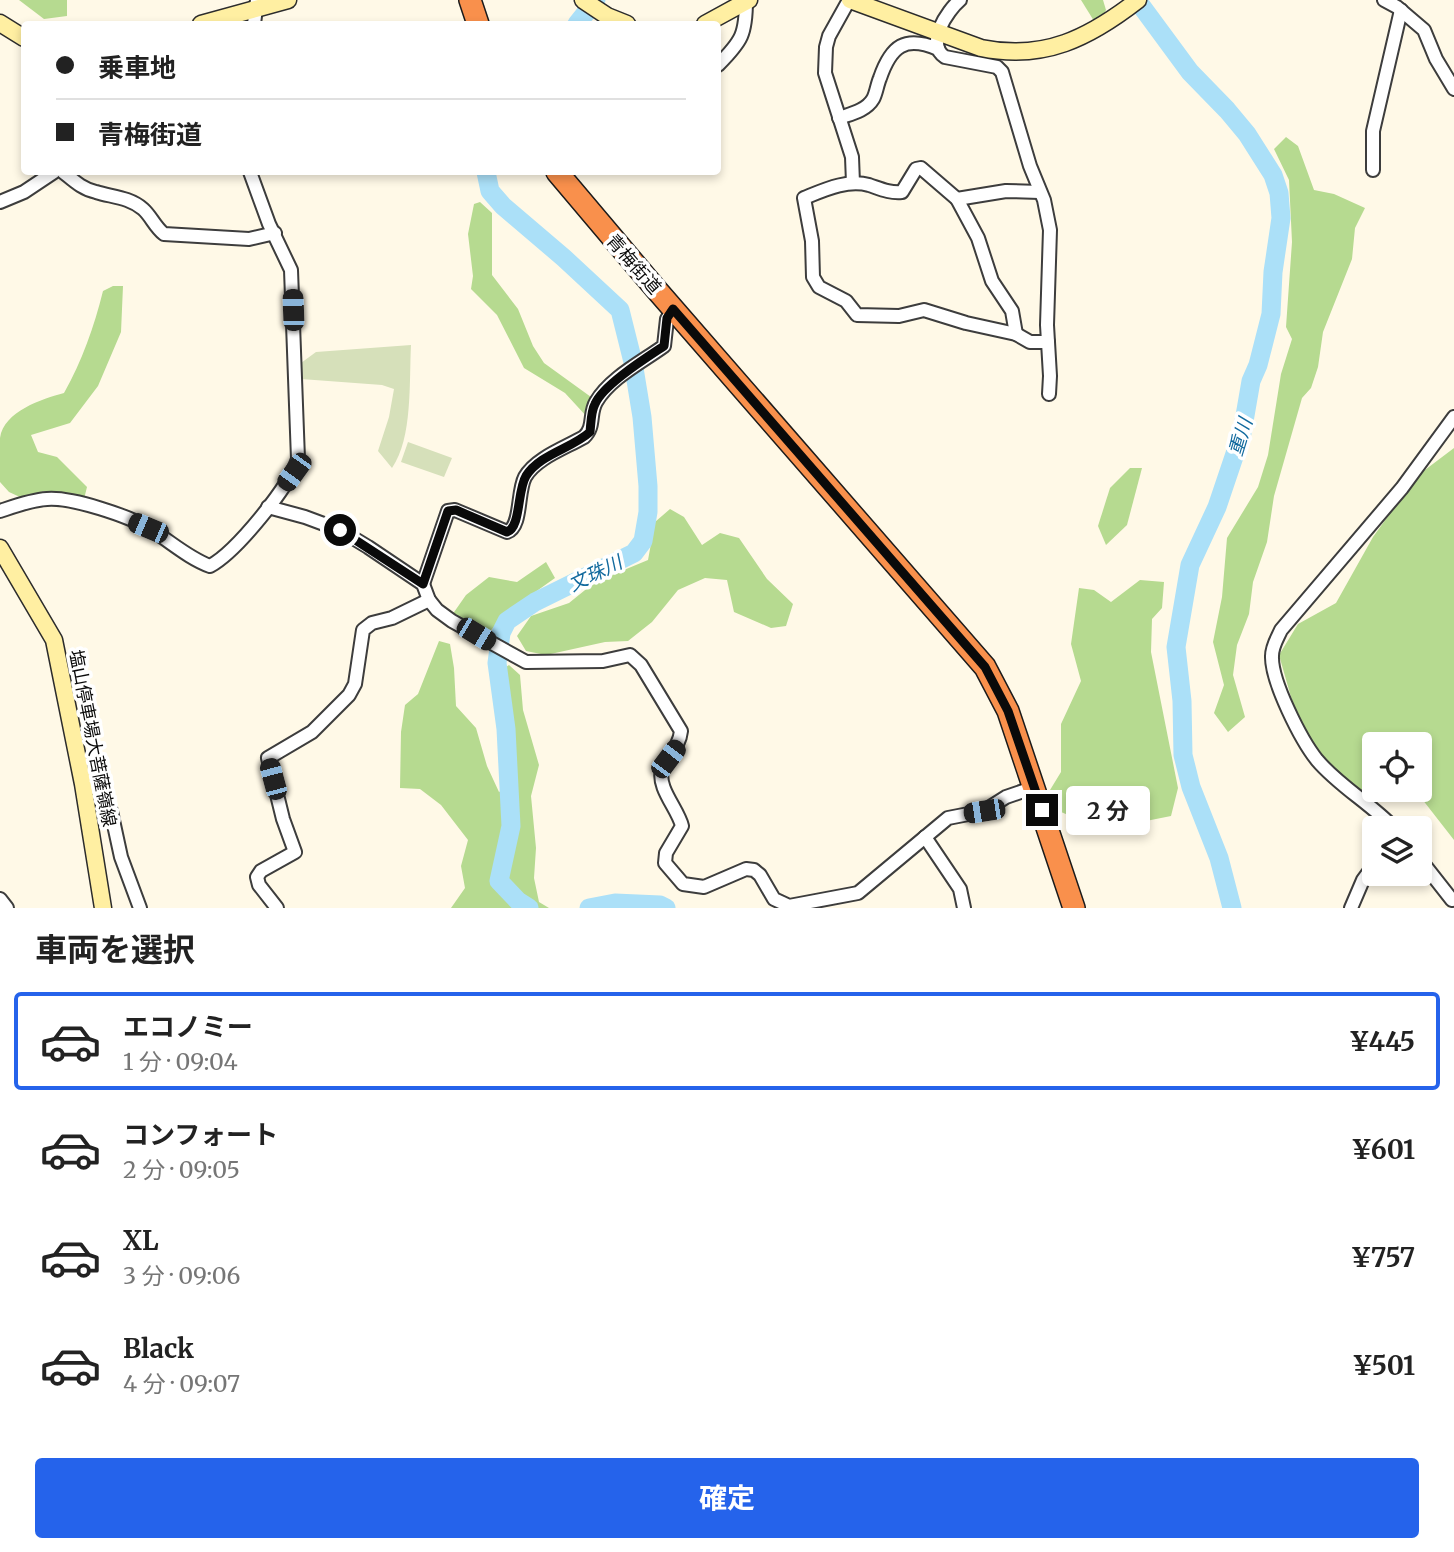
<!DOCTYPE html>
<html lang="ja">
<meta charset="utf-8">
<style>
body{margin:0;font-family:Merriweather,"Noto Sans JP",serif;background:#f2f2f2;color:#222;height:100vh;display:flex;flex-direction:column;font-size:26px;white-space:nowrap}
*{box-sizing:border-box;margin:0}
p{font-size:23px;color:#767676}
.icon{flex:none;width:38px;height:38px;fill:none;stroke:currentColor;stroke-width:2;stroke-linecap:round;stroke-linejoin:round}
.map{position:relative;height:908px;overflow:hidden}
.sheet{display:flex;flex-direction:column;background:#fff;flex:1}
.sheet>*{flex:none}
.hud{position:absolute;left:21px;top:21px;width:700px;height:154px;border-radius:7px;box-shadow:0 4px 10px #0003;display:grid;align-content:center;height:154px;padding:0 35px;background:#fff}
.controls{position:absolute;left:1362px;top:732px;display:grid;gap:14px}
.controls a{display:grid;place-items:center;width:70px;height:70px;border-radius:7px;background:#fff;box-shadow:0 4px 10px #0003;font-size:35px}
.end{position:absolute;width:32px;height:32px;margin:-16px;border:9px solid #0a0a0a;background:#fff;box-shadow:0 0 0 4px #fff}
.from{border-radius:50%}
.bubble{position:absolute;height:49px;border-radius:7px;background:#fff;box-shadow:0 4px 10px #0003;font-size:23px;font-weight:700;line-height:49px;text-align:center}
.car{position:absolute;width:21px;height:42px;margin:-21px -10px;border-radius:9px;box-shadow:0 0 5px 2px #0007;background:linear-gradient(#222 24%,#8ab4d8 0 40%,#222 0 76%,#8ab4d8 0 86%,#222 0)}
.hud b{display:flex;align-items:center;gap:24px;height:66px;font-size:26px}
.hud b+b{border-top:2px solid #e0e0e0}
.hud i{width:18px;height:18px;background:#222}
ul{padding:0;list-style:none}
li{display:flex;align-items:center;gap:21px;height:98px;margin:0 14px 10px;padding:0 21px;border:4px solid transparent;border-radius:7px}
li div{flex:1}
li b{display:block;font-size:26px}
li em{font-style:normal;font-weight:700}
li.on{border-color:#2563eb}
li>.icon{width:63px;height:63px;stroke-width:1.5}
h2{padding:0 35px;font-size:32px;line-height:84px}
.action{display:flex;gap:14px;margin-top:auto;padding:14px 35px}
.action a{flex:1;height:80px;border-radius:7px;background:#2563eb;color:#fff;font-size:28px;font-weight:700;line-height:80px;text-align:center}
.map>svg:first-child{display:block}
.forest{fill:#b6da90;fill-rule:evenodd}
.cemetery{fill:#d6e0ba}
.lines{fill:none;stroke-linecap:round;stroke-linejoin:round}
.river{stroke:#abe0f8;stroke-width:19}
.street-casing{stroke:#3d3d3d;stroke-width:16}
.secondary-casing{stroke:#2c2c2c;stroke-width:19}
.highway-casing{stroke:#1b1b1b;stroke-width:24}
.street{stroke:#fff;stroke-width:12}
.secondary{stroke:#ffefa2;stroke-width:16}
.highway{stroke:#f9904c;stroke-width:21}
.route{stroke:#0a0a0a;stroke-width:9}
.labels{text-anchor:middle;dominant-baseline:central;stroke-width:7;stroke-linejoin:round;paint-order:stroke}
.street-label{font-size:18px;fill:#0a0a0a;stroke:#fff}
.water-label{font-size:19px;font-style:italic;fill:#126a9e;stroke:#fff}
</style>
<div class="map">
<svg width="1454" height="908" viewBox="0 0 1454 908">
<rect width="100%" height="100%" fill="#fff9e7"/>
<g class="forest">
<polygon points="19,0 67,0 67,16 44,19"/>
<polygon points="1081,0 1103,0 1106,10 1101,18 1094,21"/>
<polygon points="1286,137 1298,146 1314,190 1334,194 1365,208 1355,228 1352,259 1323,332 1318,367 1311,388 1302,398 1274,496 1267,542 1253,582 1249,614 1237,645 1233,675 1245,717 1228,732 1214,713 1224,685 1213,642 1222,597 1227,538 1258,487 1268,455 1281,374 1292,339 1286,327 1292,242 1289,180 1274,149"/>
<polygon points="480,202 492,213 492,275 518,309 533,346 544,363 591,397 588,418 565,393 524,368 497,315 471,289 473,276 468,234 474,204"/>
<path d="M 113,286 L 123,286 L 121,332 L 98,386 L 70,423 L 31,435 L 38,452 L 57,457 L 87,487 L 84,499 L 44,491 L 22,498 L 9,492 L 0,482 C 0,468 0,452 0,438 C 4,411 42,399 64,393 C 82,361 94,327 103,291 Z"/>
<path d="M 1454,448 L 1454,840 L 1415,790 L 1365,793 L 1313,752 L 1291,697 L 1279,655 L 1298,624 L 1336,603 L 1373,537 L 1417,476 ZM 1374,744 L 1419,744 L 1419,789 L 1374,789 Z"/>
<polygon points="1130,468 1142,468 1127,525 1106,545 1098,526 1110,488"/>
<polygon points="670,509 684,517 702,545 720,533 739,538 767,579 793,604 786,626 771,628 734,612 727,580 705,578 678,590 652,622 628,641 605,642 546,655 526,651 517,636 531,616 569,603 595,582 648,560 655,522"/>
<polygon points="546,562 555,578 517,605 488,633 471,627 452,615 466,595 489,577 517,582"/>
<polygon points="1140,580 1164,582 1162,608 1152,619 1151,652 1178,788 1171,816 1146,821 1116,814 1097,827 1061,812 1050,790 1061,772 1061,724 1081,681 1071,644 1079,588 1094,590 1111,602"/>
<polygon points="439,641 450,644 454,668 456,706 476,728 487,766 499,792 515,782 512,733 503,669 509,665 520,675 523,710 539,765 531,796 536,848 534,878 539,902 549,908 451,908 465,888 461,866 468,840 441,805 420,789 400,788 401,732 405,705 418,694"/>
</g>
<g class="cemetery">
<path d="M 411,345 C 409,381 413,438 392,468 L 378,451 L 389,417 L 394,389 L 382,385 L 301,379 L 301,363 L 316,352 Z"/>
<polygon points="408,442 452,458 444,477 401,462"/>
</g>
<g class="lines">
<g class="river">
<polyline points="1137,0 1190,72 1227,110 1247,134 1273,175 1279,193 1281,218 1273,272 1271,314 1258,365 1251,381 1242,433 1217,507 1190,565 1176,647 1182,701 1183,755 1191,787 1219,858 1232,908"/>
<polyline points="577,24 596,0"/>
<polyline points="486,172 490,191 503,206 564,258 620,310 633,362 642,417 648,486 648,512 643,541 634,553 535,602 507,621 501,633 497,663 506,729 511,826 499,881 518,901 529,908"/>
<polyline points="589,908 615,903 660,905 666,908"/>
</g>
<g class="street-casing">
<g id="street">
<polyline points="849,0 829,36 826,47 825,73 852,157 853,183"/>
<path d="M 960,0 C 947,11 925,44 945,57 L 997,67 L 1002,72 L 1030,166 L 1044,200 L 1050,230 L 1047,325 L 1050,376 L 1049,394"/>
<polyline points="1384,0 1397,7 1424,30 1436,59 1454,89"/>
<polyline points="254,24 257,0"/>
<path d="M 718,65 C 742,41 746,34 746,0"/>
<path d="M 839,118 C 850,114 866,111 873,99 C 876,94 877,85 880,78 C 891,46 905,35 938,49"/>
<polyline points="1373,170 1373,131 1401,10"/>
<path d="M 63,172 C 73,180 82,189 96,192 C 112,197 129,197 143,209 C 151,216 155,227 164,234 L 249,239 L 275,233"/>
<path d="M 1040,192 L 1006,191 L 957,199 L 921,168 L 916,169 L 902,192 C 889,193 881,189 869,185 C 847,179 824,190 804,198 L 812,241 L 813,277 L 819,287 L 846,301 L 857,315 L 899,316 L 924,310 L 966,323 L 1016,334 L 1030,342 L 1048,342"/>
<polyline points="957,199 978,238 992,281 1012,311 1016,334"/>
<polyline points="0,202 24,192 54,172"/>
<path d="M 268,507 L 305,517 L 340,530 L 368,547 L 423,584 L 429,600 L 437,610 L 452,621 L 526,662 L 603,661 L 630,655 L 641,665 L 681,731 C 679,749 667,754 662,770 C 657,788 678,809 682,826 L 666,853 L 665,863 L 683,884 L 704,887 L 746,869 L 754,870 L 760,875 L 774,899 L 789,906 L 858,893 L 948,818 L 984,811 L 1006,797 L 1035,787"/>
<path d="M 0,511 C 15,506 31,500 47,499 C 72,497 129,516 150,529 C 170,541 188,558 210,566 C 236,552 289,487 298,459 L 291,270 L 269,224 L 250,172"/>
<path d="M 423,584 L 448,511 L 455,510 L 507,532 C 522,527 517,492 525,477 C 536,458 565,448 584,437 C 595,427 589,414 596,402 C 610,378 642,362 664,346 L 667,319 L 673,309"/>
<polyline points="83,784 99,790 111,811 121,857 140,908"/>
<path d="M 1394,828 C 1370,803 1339,786 1317,760 C 1301,740 1271,681 1272,656 C 1272,646 1277,639 1281,630 L 1402,488 L 1454,417"/>
<polyline points="925,837 960,889 964,908"/>
<polyline points="1419,858 1452,900"/>
<polyline points="0,899 7,908"/>
<polyline points="277,908 259,885 257,877 261,871 295,852 283,819 268,758 312,732 349,695 355,684 363,630 372,623 392,618 429,600"/>
<polyline points="1351,908 1363,880 1374,865"/>
</g>
</g>
<g class="secondary-casing">
<g id="secondary">
<polyline points="583,0 607,16 627,24"/>
<path d="M 850,0 L 981,48 C 1044,61 1089,38 1138,0"/>
<polyline points="0,23 24,38"/>
<polyline points="201,24 288,0"/>
<polyline points="705,24 749,0"/>
<polyline points="0,548 54,640 83,784 103,908"/>
</g>
</g>
<g class="highway-casing">
<g id="highway">
<polyline points="470,0 478,24"/>
<polyline points="557,172 655,288 985,667 1008,711 1074,908"/>
</g>
</g>
<use href="#street" class="street"/>
<use href="#secondary" class="secondary"/>
<use href="#highway" class="highway"/>
</g>
<g class="lines">
<path class="route" d="M 340,530 L 423,584 L 448,511 L 456,510 L 507,532 C 521,527 517,491 526,476 C 540,454 571,449 590,432 C 591,423 591,411 595,404 C 603,385 646,358 664,346 L 667,318 L 673,309 L 985,667 L 1008,711 L 1042,810"/>
</g>
<g class="labels">
<g class="street-label">
<text transform="translate(634 264) rotate(49)">青梅街道</text>
<text transform="translate(93 738) rotate(79)">塩山停車場大菩薩嶺線</text>
</g>
<g class="water-label">
<text transform="translate(1240 437) rotate(-73)">重川</text>
<text transform="translate(595 573) rotate(-26)">文珠川</text>
</g>
</g>
</svg>
<div class="controls">
<a><svg class="icon" aria-label="locate" viewBox="0 0 24 24"><circle cx="12" cy="12" r="6"/><path d="M12 2v4M12 18v4M2 12h4M18 12h4"/></svg></a>
<a><svg class="icon" aria-label="layers" viewBox="0 0 24 24"><path d="M12 4l9 5-9 5-9-5zM3 14l9 5 9-5"/></svg></a>
</div>
<i class="end from" style="left:340px;top:530px"></i>
<i class="end" style="left:1042px;top:810px"></i>
<div class="bubble" style="left:1066px;top:786px;width:84px">2 分</div>
<i class="car" style="left:293px;top:310px;rotate:358deg"></i>
<i class="car" style="left:294px;top:472px;rotate:216deg"></i>
<i class="car" style="left:148px;top:528px;rotate:293deg"></i>
<i class="car" style="left:476px;top:634px;rotate:121deg"></i>
<i class="car" style="left:668px;top:759px;rotate:37deg"></i>
<i class="car" style="left:273px;top:779px;rotate:345deg"></i>
<i class="car" style="left:984px;top:811px;rotate:261deg"></i>
<div class="hud">
<b><i class="from"></i>乗車地</b>
<b><i></i>青梅街道</b>
</div>
</div>
<section class="sheet">
<h2>車両を選択</h2>
<ul>
<li class="on"><svg class="icon" aria-label="car" viewBox="0 0 24 24"><path d="M5 17H2v-5l4-1 3-4h7l3 4 3 1v5h-3M9 17h6M6 11h13"/><circle cx="7" cy="17" r="2"/><circle cx="17" cy="17" r="2"/></svg><div><b>エコノミー</b><p>1 分 · 09:04</p></div><em>¥445</em></li>
<li><svg class="icon" aria-label="car" viewBox="0 0 24 24"><path d="M5 17H2v-5l4-1 3-4h7l3 4 3 1v5h-3M9 17h6M6 11h13"/><circle cx="7" cy="17" r="2"/><circle cx="17" cy="17" r="2"/></svg><div><b>コンフォート</b><p>2 分 · 09:05</p></div><em>¥601</em></li>
<li><svg class="icon" aria-label="car" viewBox="0 0 24 24"><path d="M5 17H2v-5l4-1 3-4h7l3 4 3 1v5h-3M9 17h6M6 11h13"/><circle cx="7" cy="17" r="2"/><circle cx="17" cy="17" r="2"/></svg><div><b>XL</b><p>3 分 · 09:06</p></div><em>¥757</em></li>
<li><svg class="icon" aria-label="car" viewBox="0 0 24 24"><path d="M5 17H2v-5l4-1 3-4h7l3 4 3 1v5h-3M9 17h6M6 11h13"/><circle cx="7" cy="17" r="2"/><circle cx="17" cy="17" r="2"/></svg><div><b>Black</b><p>4 分 · 09:07</p></div><em>¥501</em></li>
</ul>
<div class="action"><a>確定</a></div>
</section>
